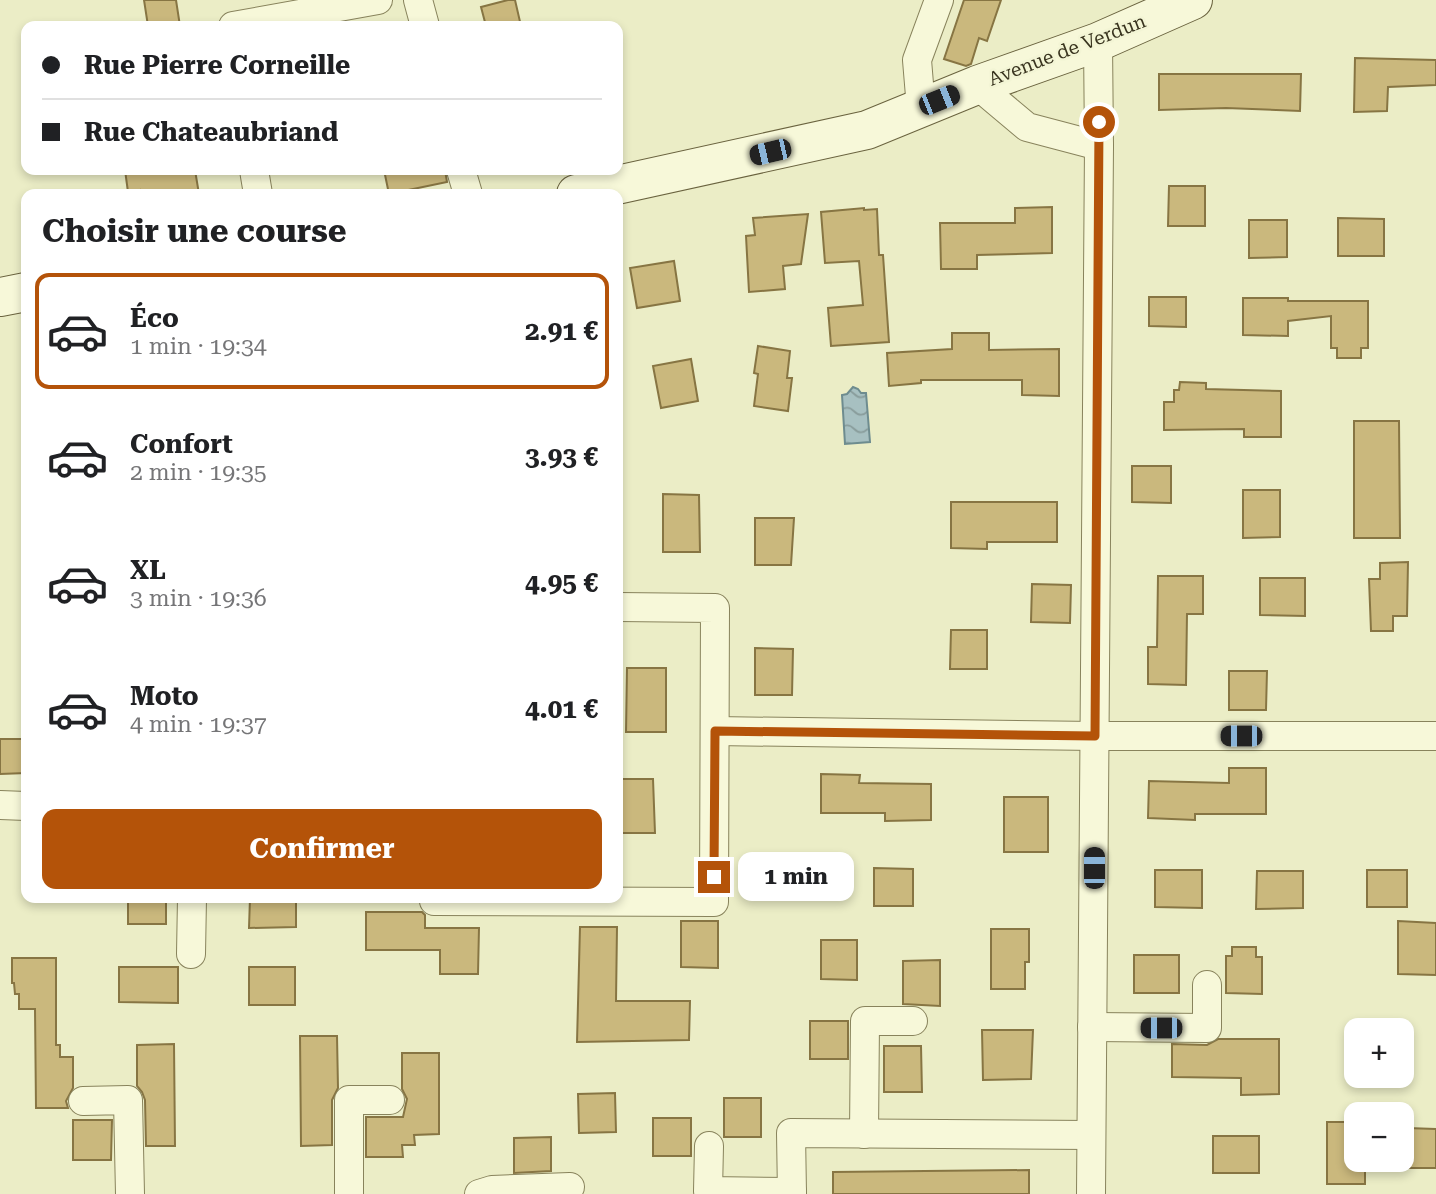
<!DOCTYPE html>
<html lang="fr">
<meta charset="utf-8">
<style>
body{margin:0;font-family:"Roboto Serif",serif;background:#f2f2f2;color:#202124;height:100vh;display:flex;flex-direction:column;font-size:26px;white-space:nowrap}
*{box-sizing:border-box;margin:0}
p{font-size:23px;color:#757577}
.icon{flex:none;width:38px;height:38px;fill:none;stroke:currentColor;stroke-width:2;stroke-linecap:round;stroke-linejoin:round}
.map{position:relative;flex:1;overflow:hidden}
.sheet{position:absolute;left:21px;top:189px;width:602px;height:714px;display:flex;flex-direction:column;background:#fff;border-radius:14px;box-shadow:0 4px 10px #0003}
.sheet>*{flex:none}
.banner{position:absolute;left:21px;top:21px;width:602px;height:154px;border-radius:14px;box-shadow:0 4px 10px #0003;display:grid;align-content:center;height:154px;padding:0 21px;background:#fff}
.buttons{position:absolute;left:1344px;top:1018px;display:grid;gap:14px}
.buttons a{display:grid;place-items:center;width:70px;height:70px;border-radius:14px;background:#fff;box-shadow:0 4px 10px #0003;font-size:35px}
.end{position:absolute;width:32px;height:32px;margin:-16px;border:9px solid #b45309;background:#fff;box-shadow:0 0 0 4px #fff}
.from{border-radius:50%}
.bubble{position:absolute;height:49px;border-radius:14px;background:#fff;box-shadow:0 4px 10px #0003;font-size:23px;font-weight:700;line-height:49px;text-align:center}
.car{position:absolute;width:21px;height:42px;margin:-21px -10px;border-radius:9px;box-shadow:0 0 5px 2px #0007;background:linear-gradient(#222 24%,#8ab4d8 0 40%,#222 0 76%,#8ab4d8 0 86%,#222 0)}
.banner b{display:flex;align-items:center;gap:24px;height:66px;font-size:26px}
.banner b+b{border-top:2px solid #e0e0e0}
.banner i{width:18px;height:18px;background:#202124}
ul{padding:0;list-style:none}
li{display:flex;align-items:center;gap:21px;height:116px;margin:0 14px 10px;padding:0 7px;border:4px solid transparent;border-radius:14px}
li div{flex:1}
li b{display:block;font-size:26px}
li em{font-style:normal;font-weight:700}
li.current{border-color:#b45309}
li>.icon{width:63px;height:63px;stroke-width:1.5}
h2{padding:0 21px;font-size:32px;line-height:84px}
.action{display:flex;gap:14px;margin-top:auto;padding:14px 21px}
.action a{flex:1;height:80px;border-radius:14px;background:#b45309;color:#fff;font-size:28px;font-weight:700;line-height:80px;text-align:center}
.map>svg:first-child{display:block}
.water{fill:url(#water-waves);stroke:#6e8c8f;stroke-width:2}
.building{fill:#cab87d;stroke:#877543;stroke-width:2}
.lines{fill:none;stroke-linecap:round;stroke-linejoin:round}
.street-casing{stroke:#88835c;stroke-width:30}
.secondary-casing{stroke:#6a633f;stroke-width:40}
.street{stroke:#f7f8d9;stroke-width:28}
.secondary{stroke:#f7f8d9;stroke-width:38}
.route{stroke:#b45309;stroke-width:9}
.labels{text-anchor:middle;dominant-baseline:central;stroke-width:5;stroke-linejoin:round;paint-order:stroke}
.street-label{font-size:19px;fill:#39341f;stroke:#f3f5d5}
</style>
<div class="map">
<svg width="1436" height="1194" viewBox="0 0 1436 1194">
<defs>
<pattern id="water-waves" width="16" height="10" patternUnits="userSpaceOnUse" patternTransform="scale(1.75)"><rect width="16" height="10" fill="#a7c0c1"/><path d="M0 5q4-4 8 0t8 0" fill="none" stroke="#899d9c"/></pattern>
</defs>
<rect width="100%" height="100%" fill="#ebedc6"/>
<polygon class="water" points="853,387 858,389 861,393 866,393 870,442 845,444 842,395 847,394"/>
<g class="building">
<polygon points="144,0 176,0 180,26 148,26"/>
<polygon points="508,0 515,0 521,26 486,26 481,7"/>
<polygon points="964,0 1001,0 987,41 979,38 971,64 966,66 944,59"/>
<polygon points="1355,58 1436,60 1436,85 1388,87 1387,111 1354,112"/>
<polygon points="1159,74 1301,74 1300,111 1226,108 1159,110"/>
<polygon points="125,170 195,170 199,194 140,194 140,190 128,192"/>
<polygon points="384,170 445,170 447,182 389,194"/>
<polygon points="1169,186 1205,186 1205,226 1168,226"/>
<polygon points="1052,207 1052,253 977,255 977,269 941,269 940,223 1015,223 1015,208"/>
<polygon points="864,208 864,210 877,209 879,255 883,255 889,342 831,346 828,308 863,305 859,261 825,263 821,212"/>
<polygon points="808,214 801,264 783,266 785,289 749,292 746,236 755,235 753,218"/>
<polygon points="1338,218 1384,219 1384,256 1338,256"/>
<polygon points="1249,220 1287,220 1287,257 1249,258"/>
<polygon points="674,261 680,301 637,308 630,268"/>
<polygon points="1149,297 1186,297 1186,327 1149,326"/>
<polygon points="1243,298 1288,298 1288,301 1368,301 1368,348 1361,348 1361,358 1337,358 1337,348 1331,348 1331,316 1288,321 1288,336 1243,335"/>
<polygon points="952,333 989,333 989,350 1059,349 1059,396 1022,395 1022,380 921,380 921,383 889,386 887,353 952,349"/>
<polygon points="758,346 790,351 787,378 792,378 788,411 754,406 758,374 754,373"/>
<polygon points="691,359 698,401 661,408 653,366"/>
<polygon points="1180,382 1206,383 1206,389 1281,391 1281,437 1244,437 1244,429 1164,430 1164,402 1174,402 1174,390 1179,390"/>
<polygon points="1354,421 1399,421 1400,538 1354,538"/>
<polygon points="1132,466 1171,466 1171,503 1132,502"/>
<polygon points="1243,490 1280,490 1280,537 1243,538"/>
<polygon points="663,494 699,495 700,552 663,552"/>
<polygon points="951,502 1057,502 1057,542 987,542 987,549 951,548"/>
<polygon points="755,518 794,518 791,565 755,565"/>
<polygon points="1408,562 1407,616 1393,616 1393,631 1371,631 1369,579 1380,579 1380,563"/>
<polygon points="1158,576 1203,576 1203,614 1187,614 1186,685 1148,684 1148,647 1157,647"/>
<polygon points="1260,578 1305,578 1305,616 1260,615"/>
<polygon points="1032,584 1071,585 1070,623 1031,622"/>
<polygon points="951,630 987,630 987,669 950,669"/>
<polygon points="755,648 793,649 792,695 755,695"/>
<polygon points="627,668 666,668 666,732 626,732"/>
<polygon points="1229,671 1267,671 1266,710 1229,710"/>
<polygon points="0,739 26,739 26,773 0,774"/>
<polygon points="1229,768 1266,768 1266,814 1195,814 1195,820 1148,818 1149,781 1229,783"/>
<polygon points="821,774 860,775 859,783 931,784 931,820 885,821 885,813 821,813"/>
<polygon points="618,779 653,779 655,833 618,833"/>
<rect x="1004" y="797" width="44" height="55"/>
<rect x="782" y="858" width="39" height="37"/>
<polygon points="874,868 913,869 913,906 874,906"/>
<polygon points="1155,870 1202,870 1202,908 1155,907"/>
<rect x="1367" y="870" width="40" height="37"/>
<polygon points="1257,871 1303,871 1303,908 1256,909"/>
<rect x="128" y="898" width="38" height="26"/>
<polygon points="250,898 296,898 296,927 249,928"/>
<polygon points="366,912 422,912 425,915 425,928 479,928 478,974 440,974 440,950 366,950"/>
<polygon points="681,921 718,921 718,968 681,967"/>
<polygon points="1398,921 1436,923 1436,975 1398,974"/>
<polygon points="580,927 617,927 616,1001 690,1001 689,1040 577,1042"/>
<polygon points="991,929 1029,929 1029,962 1025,962 1025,989 991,989"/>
<polygon points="821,940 857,940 857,980 821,979"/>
<polygon points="1232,947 1256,947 1256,957 1262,957 1262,994 1226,993 1226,956 1232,956"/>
<rect x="1134" y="955" width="45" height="38"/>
<polygon points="12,958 56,958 56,1045 60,1045 60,1057 73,1057 73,1088 66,1101 68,1108 36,1108 35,1009 19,1009 19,994 15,994 14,983 12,983"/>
<polygon points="940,960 940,1006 903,1004 903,961"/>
<polygon points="119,967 178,967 178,1003 119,1002"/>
<rect x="249" y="967" width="46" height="38"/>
<rect x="810" y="1021" width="38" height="38"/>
<polygon points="982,1030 1033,1030 1031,1079 983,1080"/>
<polygon points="300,1036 337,1036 338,1088 332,1100 332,1145 301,1146"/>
<polygon points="1218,1039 1279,1039 1279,1094 1241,1095 1241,1078 1172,1077 1172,1044 1207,1045"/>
<polygon points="174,1044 175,1146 146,1146 145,1100 142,1092 137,1086 137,1045"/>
<polygon points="884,1046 921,1046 922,1092 884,1092"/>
<polygon points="402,1053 439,1053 439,1134 414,1135 415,1145 402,1145 403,1157 366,1157 366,1117 403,1117 407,1099 402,1089"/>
<polygon points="615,1093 616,1132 579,1133 578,1094"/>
<rect x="724" y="1098" width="37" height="39"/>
<rect x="653" y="1118" width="38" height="38"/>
<polygon points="73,1120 112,1120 111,1160 73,1160"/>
<polygon points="1327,1122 1356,1122 1356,1160 1365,1160 1365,1184 1327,1184"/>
<polygon points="1407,1128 1436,1129 1436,1168 1407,1168"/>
<rect x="1213" y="1136" width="46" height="37"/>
<polygon points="551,1137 551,1171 514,1173 514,1138"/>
<polygon points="1029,1170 1029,1194 833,1194 833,1172"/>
</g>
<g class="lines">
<g class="street-casing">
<g id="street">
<polyline points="418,0 425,26"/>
<polyline points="233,26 378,0"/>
<polyline points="977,85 1027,127 1099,146"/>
<polyline points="921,108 917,60 939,0"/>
<polyline points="254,170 258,194"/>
<polyline points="461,170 468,194"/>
<polyline points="715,731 1095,736 1436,736"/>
<polyline points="0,805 26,806"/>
<polyline points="434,898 434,901 714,902 715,608 618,607"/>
<polyline points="191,954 192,898"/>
<polyline points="1092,1027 1207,1028 1207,985"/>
<polyline points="83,1101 128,1100 130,1194"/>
<polyline points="864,1134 865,1021 913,1021"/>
<polyline points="709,1146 708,1191 792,1192"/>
<polyline points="349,1194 349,1100 390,1100"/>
<polyline points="479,1194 492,1190 570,1187"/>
<polyline points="792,1194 791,1133 1091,1135"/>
<polyline points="1091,1194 1099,146 1098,42"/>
</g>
</g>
<g class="secondary-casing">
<g id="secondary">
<polyline points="576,194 867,130 977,85 1098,42 1193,0"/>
<polyline points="0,297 26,292"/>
</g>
</g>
<use href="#street" class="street"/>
<use href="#secondary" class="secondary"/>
</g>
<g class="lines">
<polyline class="route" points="714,877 715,731 1095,736 1099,122"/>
</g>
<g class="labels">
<g class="street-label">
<text transform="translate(1067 50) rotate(-21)">Avenue de Verdun</text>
</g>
</g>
</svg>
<div class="buttons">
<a>+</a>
<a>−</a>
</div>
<i class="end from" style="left:1099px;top:122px"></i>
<i class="end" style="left:714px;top:877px"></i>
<div class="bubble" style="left:738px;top:852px;width:116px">1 min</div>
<i class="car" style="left:939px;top:100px;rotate:68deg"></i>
<i class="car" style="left:770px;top:152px;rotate:257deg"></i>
<i class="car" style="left:1241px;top:736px;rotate:270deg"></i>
<i class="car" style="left:1094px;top:868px;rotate:0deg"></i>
<i class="car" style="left:1161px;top:1028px;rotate:270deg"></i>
<div class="banner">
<b><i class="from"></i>Rue Pierre Corneille</b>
<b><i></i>Rue Chateaubriand</b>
</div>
<section class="sheet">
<h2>Choisir une course</h2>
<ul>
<li class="current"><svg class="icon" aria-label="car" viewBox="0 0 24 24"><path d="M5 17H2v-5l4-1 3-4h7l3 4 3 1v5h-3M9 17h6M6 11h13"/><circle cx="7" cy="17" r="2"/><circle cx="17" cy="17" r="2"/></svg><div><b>Éco</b><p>1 min · 19:34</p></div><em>2.91 €</em></li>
<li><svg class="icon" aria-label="car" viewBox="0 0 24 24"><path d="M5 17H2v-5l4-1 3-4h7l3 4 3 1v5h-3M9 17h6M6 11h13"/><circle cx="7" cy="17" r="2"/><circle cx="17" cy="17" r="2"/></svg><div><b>Confort</b><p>2 min · 19:35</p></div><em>3.93 €</em></li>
<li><svg class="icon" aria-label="car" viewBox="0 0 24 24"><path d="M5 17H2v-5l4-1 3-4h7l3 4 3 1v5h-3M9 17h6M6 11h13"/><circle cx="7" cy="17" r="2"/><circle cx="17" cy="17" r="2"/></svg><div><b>XL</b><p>3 min · 19:36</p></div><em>4.95 €</em></li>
<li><svg class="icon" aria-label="car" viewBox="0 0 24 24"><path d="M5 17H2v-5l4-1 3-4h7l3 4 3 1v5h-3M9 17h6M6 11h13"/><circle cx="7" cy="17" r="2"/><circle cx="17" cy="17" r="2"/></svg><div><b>Moto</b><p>4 min · 19:37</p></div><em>4.01 €</em></li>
</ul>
<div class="action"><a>Confirmer</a></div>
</section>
</div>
